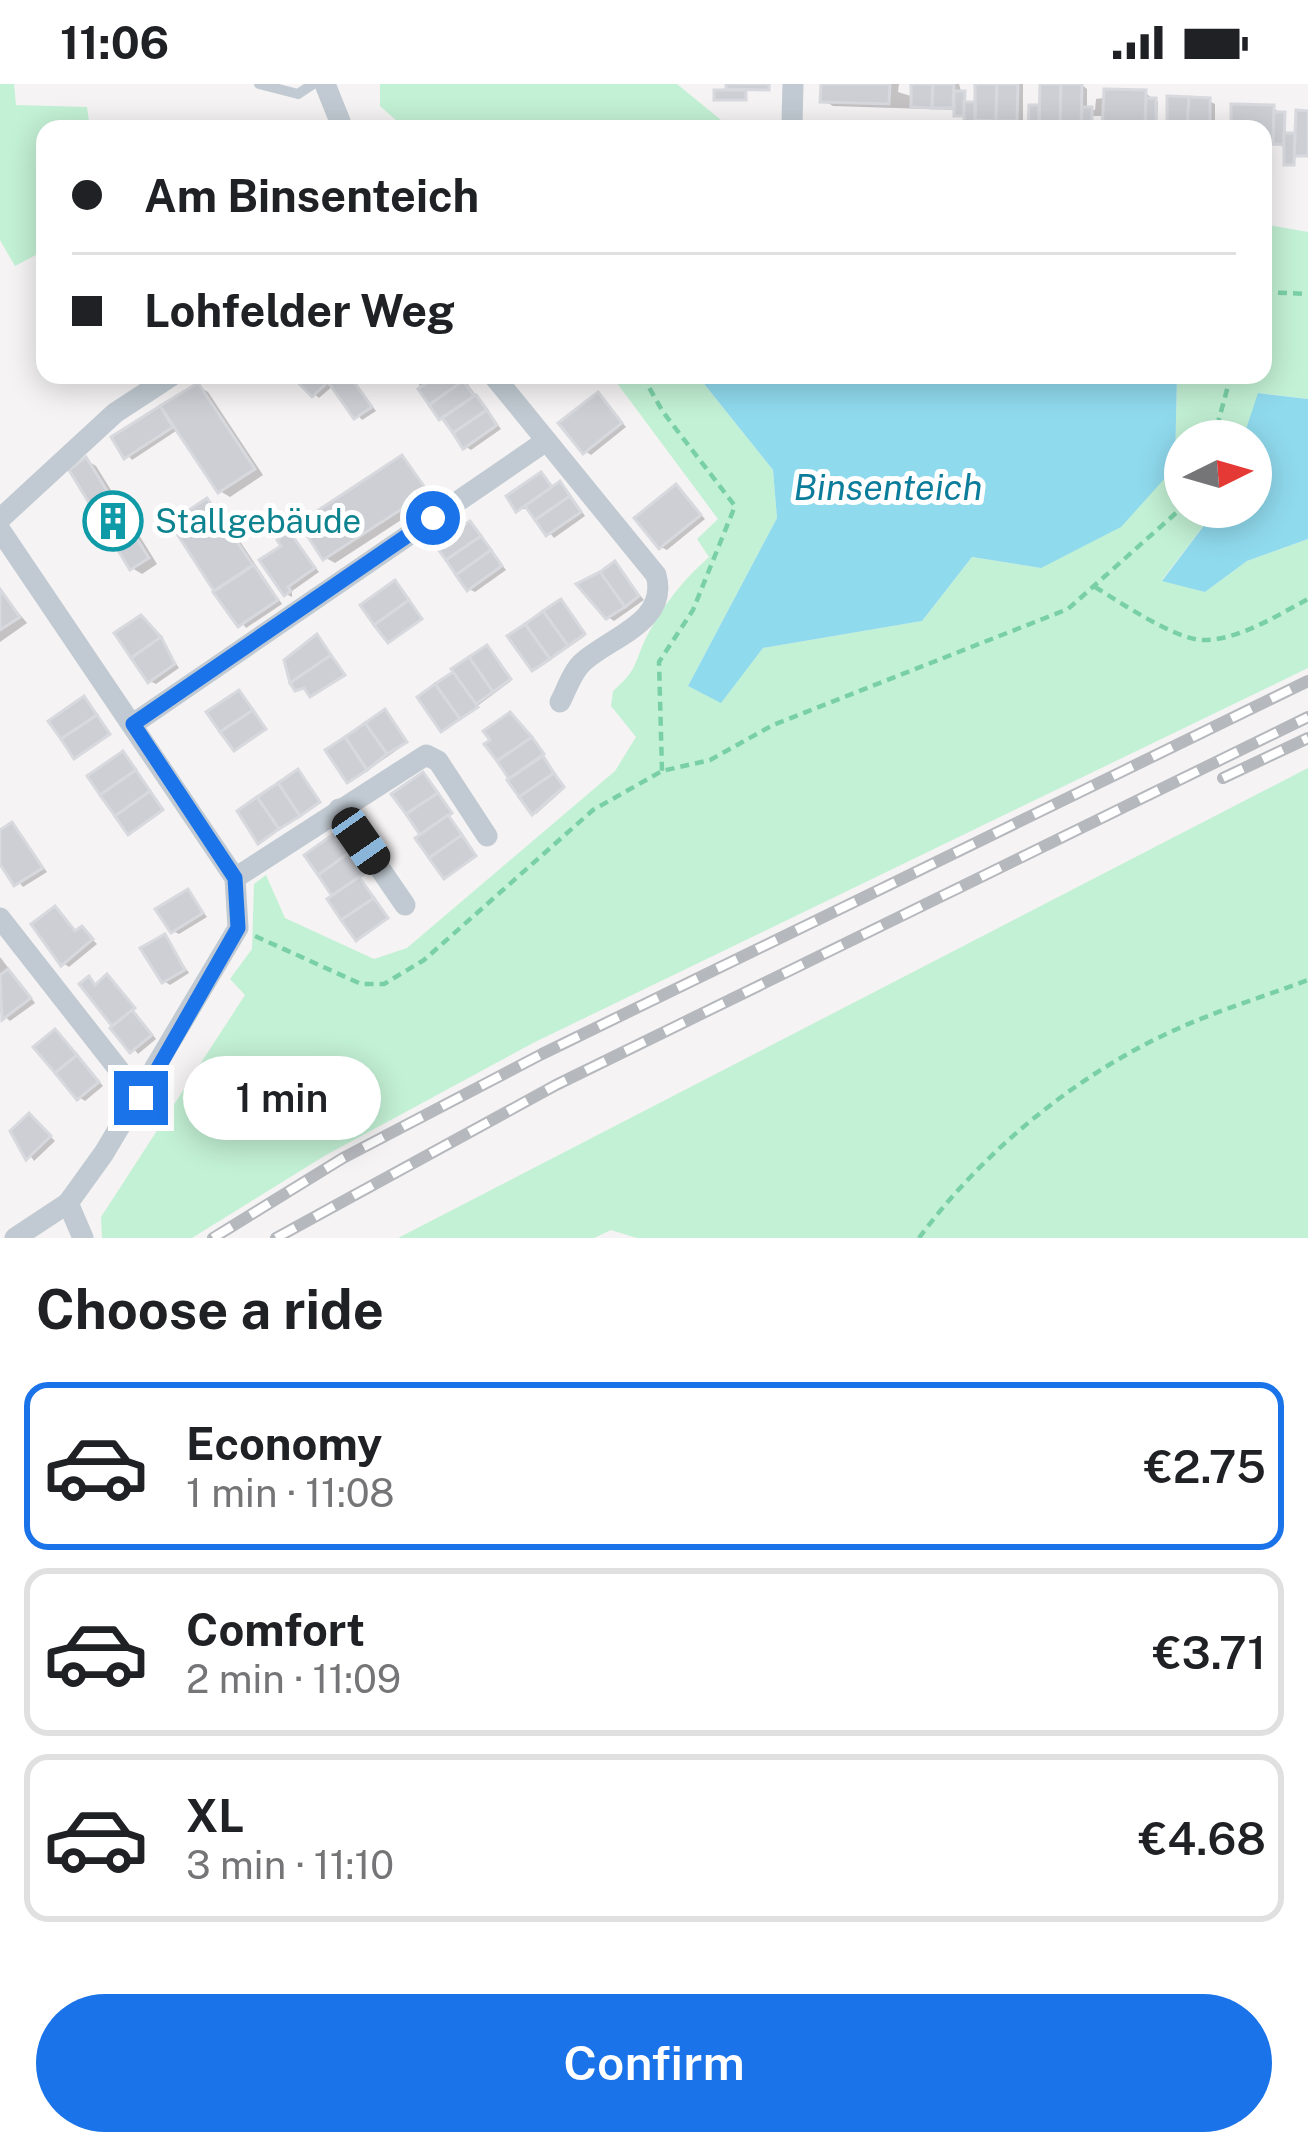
<!DOCTYPE html>
<meta charset="utf-8">
<style>
body{margin:0;font-family:"Public Sans",sans-serif;background:#f2f2f2;color:#202124;height:100vh;display:flex;flex-direction:column;font-size:45px;white-space:nowrap}
*{box-sizing:border-box;margin:0}
p{font-size:39px;color:#757577}
.icon{flex:none;width:66px;height:66px;fill:none;stroke:currentColor;stroke-width:2;stroke-linecap:round;stroke-linejoin:round}
.map{position:relative;height:1154px;overflow:hidden}
.side{display:flex;flex-direction:column;background:#fff;flex:1}
.side>*{flex:none}
.guide{position:absolute;left:36px;top:36px;width:1236px;height:264px;border-radius:24px;box-shadow:0 6px 30px #0003;display:grid;align-content:center;height:264px;padding:0 36px;background:#fff}
.needle{width:78px;rotate:85deg}
.fabs{position:absolute;left:1164px;top:336px;display:grid;gap:24px}
.fabs a{display:grid;place-items:center;width:108px;height:108px;border-radius:50%;background:#fff;box-shadow:0 6px 30px #0003;font-size:60px}
.end{position:absolute;width:54px;height:54px;margin:-27px;border:15px solid #1a73e8;background:#fff;box-shadow:0 0 0 6px #fff}
.from{border-radius:50%}
.bubble{position:absolute;height:84px;border-radius:42px;background:#fff;box-shadow:0 6px 30px #0003;font-size:39px;font-weight:600;line-height:84px;text-align:center}
.car{position:absolute;width:36px;height:72px;margin:-36px -18px;border-radius:15px;box-shadow:0 0 9px 3px #0007;background:linear-gradient(#222 24%,#8ab4d8 0 40%,#222 0 76%,#8ab4d8 0 86%,#222 0)}
.guide b{display:flex;align-items:center;gap:42px;height:114px;font-size:45px}
.guide b+b{border-top:3px solid #e0e0e0}
.guide i{width:30px;height:30px;background:#202124}
ul{padding:0;list-style:none}
li{display:flex;align-items:center;gap:36px;height:168px;margin:0 24px 18px;padding:0 12px;border:6px solid #e0e0e0;border-radius:24px}
li div{flex:1}
li b{display:block;font-size:45px}
li em{font-style:normal;font-weight:600}
li.current{border-color:#1a73e8}
li>.icon{width:108px;height:108px;stroke-width:1.5}
h2{padding:0 36px;font-size:54px;line-height:144px}
.action{display:flex;gap:24px;margin-top:auto;padding:24px 36px}
.action a{flex:1;height:138px;border-radius:72px;background:#1a73e8;color:#fff;font-size:48px;font-weight:600;line-height:138px;text-align:center}
.status{display:flex;justify-content:space-between;align-items:center;height:84px;padding:0 60px;background:#fff;direction:ltr}
.status svg{height:33px;fill:currentColor}
.map>svg:first-child{display:block}
.green{fill:#c3f1d5}
.water{fill:#90daee}
.shadow{fill:#0003}
.building{fill:#cdcfd5;stroke:#d7d9de;stroke-width:3}
.lines{fill:none;stroke-linecap:round;stroke-linejoin:round}
.path{stroke:#7ad0a6;stroke-width:4.5;stroke-dasharray:9 6;stroke-linecap:butt}
.service{stroke:#c1cad2;stroke-width:10}
.minor{stroke:#c1cad2;stroke-width:21}
.rail-casing{stroke:#b5b8bd;stroke-width:12}
.rail{stroke:#fff;stroke-width:8;stroke-dasharray:22;stroke-linecap:butt}
.route{stroke:#1a73e8;stroke-width:15}
.labels{text-anchor:middle;dominant-baseline:central;stroke-width:10;stroke-linejoin:round;paint-order:stroke}
.culture-label{font-size:33px;fill:#0d838f;stroke:#fff;text-anchor:start}
.water-label{font-size:36px;font-style:italic;fill:#0c7c9b;stroke:#fff}
</style>
<div class="status"><b>11:06</b><svg viewBox="0 0 49 12"><path d="M0 12V9h3v3zM5 12V6h3v6zM10 12V3h3v9zM15 12V0h3v12zM26 1h20v11H26zM47 4h2v5h-2z"/></svg></div>
<div class="map">
<svg width="1308" height="1154" viewBox="0 0 1308 1154">
<rect width="100%" height="100%" fill="#f5f3f3"/>
<g class="green">
<polygon points="0,0 14,0 16,21 87,23 90,45 45,45 45,166 15,182 0,156"/>
<polygon points="380,0 677,0 732,45 406,45 380,22"/>
<path d="M 1263,140 L 1308,148 L 1308,315 L 1259,309 L 1242,357 L 1185,357 L 1185,423 L 1218,423 L 1162,496 L 1205,508 L 1247,477 L 1308,455 L 1308,584 L 535,958 L 326,1071 L 192,1154 L 102,1154 L 101,1133 L 245,911 L 230,895 L 252,865 L 254,800 L 266,791 L 285,834 L 374,875 L 407,864 L 615,687 L 636,653 L 611,622 L 613,607 C 639,585 634,577 648,550 C 664,520 684,495 709,473 L 697,455 L 718,435 L 611,291 L 697,291 L 773,386 L 777,434 L 688,602 L 721,618 L 763,564 L 922,537 L 972,473 L 1041,484 L 1175,383 L 1177,291 L 1263,291 Z"/>
<polygon points="1308,684 1308,1154 637,1154 611,1146 594,1154 398,1154"/>
</g>
<g class="water">
<polygon points="697,291 1177,291 1175,383 1121,443 1041,484 972,473 922,537 763,564 721,619 688,602 777,434 773,386"/>
<polygon points="1258,309 1308,315 1308,455 1247,477 1205,508 1162,497 1218,423 1251,423 1251,357 1242,357"/>
</g>
<g class="shadow">
<polygon points="824,0 899,0 898,8 914,13 914,0 959,0 965,21 978,21 978,0 1023,0 1023,39 976,34 976,45 967,45 967,31 957,26 833,22 823,16"/>
<polygon points="1082,1 1087,5 1087,26 1095,26 1096,15 1145,9 1158,18 1157,40 1170,41 1209,17 1215,20 1215,39 1234,41 1273,24 1286,32 1285,52 1294,52 1308,30 1308,73 1295,69 1295,81 1289,81 1287,60 1263,61 1263,45 1108,45 1106,32 1093,32 1093,45 1031,45 1038,24"/>
<polygon points="294,291 348,291 376,327 362,336 334,301 319,314"/>
<polygon points="412,291 461,291 501,345 471,366 465,362"/>
<polygon points="198,302 208,308 263,391 230,413 220,407 179,345 132,376 115,354"/>
<polygon points="598,312 626,343 591,371 585,367"/>
<polygon points="402,375 435,414 335,479 326,474"/>
<polygon points="86,376 96,382 157,480 142,490 132,484"/>
<polygon points="541,391 554,405 566,404 585,432 554,454 530,425 518,425"/>
<polygon points="676,404 705,435 667,466 661,463"/>
<polygon points="208,417 217,423 282,520 246,544 217,505"/>
<polygon points="470,440 506,486 475,508 469,505"/>
<polygon points="289,451 319,488 292,507 292,513 286,510"/>
<polygon points="615,481 644,516 614,537 608,533"/>
<polygon points="0,507 27,539 0,558"/>
<polygon points="563,520 585,552 536,586 534,585"/>
<polygon points="147,538 179,584 156,600 150,597"/>
<polygon points="487,564 511,597 445,646 421,613"/>
<polygon points="387,630 407,659 351,698 349,697"/>
<polygon points="512,632 564,705 536,730 494,656"/>
<polygon points="12,742 47,788 23,803 0,775 0,749"/>
<polygon points="188,809 207,833 179,850 173,847"/>
<polygon points="55,825 77,849 82,845 97,860 69,883 63,879"/>
<polygon points="165,854 189,889 170,901 164,897"/>
<polygon points="0,873 35,919 10,937 0,928"/>
<polygon points="108,894 156,955 138,970 83,901 89,896 97,903"/>
<polygon points="55,948 103,1002 85,1017 79,1013"/>
<polygon points="35,1037 55,1057 34,1077 14,1047"/>
</g>
<g class="building">
<polygon points="726,0 769,0 769,6 726,5"/>
<polygon points="821,0 890,0 889,20 820,18"/>
<polygon points="911,0 933,0 932,24 911,23"/>
<polygon points="933,0 954,0 953,24 932,24"/>
<polygon points="975,0 997,0 996,37 975,36"/>
<polygon points="997,0 1018,0 1017,37 996,37"/>
<polygon points="1040,0 1061,0 1060,44 1039,44"/>
<polygon points="1061,0 1082,0 1081,45 1060,44"/>
<polygon points="1104,5 1146,6 1145,45 1102,45"/>
<rect x="714" y="6" width="32" height="10"/>
<polygon points="954,7 965,7 964,32 954,32"/>
<polygon points="1167,12 1189,13 1187,45 1167,45"/>
<polygon points="1189,13 1210,14 1210,45 1187,45"/>
<polygon points="1146,14 1156,14 1156,45 1145,45"/>
<rect x="964" y="18" width="11" height="27"/>
<polygon points="1231,20 1274,21 1273,60 1263,60 1263,45 1231,45"/>
<polygon points="1029,21 1039,21 1039,45 1028,45"/>
<polygon points="1082,23 1092,23 1092,45 1081,45"/>
<polygon points="1296,26 1308,27 1308,72 1294,72"/>
<polygon points="1274,28 1285,28 1284,61 1273,60"/>
<polygon points="1284,49 1295,49 1294,81 1284,81"/>
<polygon points="291,291 349,291 372,323 354,335 328,298 312,313"/>
<polygon points="438,291 458,291 463,297 429,321 418,305"/>
<polygon points="463,297 474,312 439,336 429,321"/>
<polygon points="198,299 255,385 218,409 160,322"/>
<polygon points="598,308 622,339 583,370 558,339"/>
<polygon points="476,311 487,326 453,349 442,334"/>
<polygon points="160,322 173,343 124,375 111,353"/>
<polygon points="487,326 497,341 463,365 453,349"/>
<polygon points="402,371 428,408 323,476 299,439"/>
<polygon points="86,373 149,474 130,486 69,386"/>
<polygon points="541,388 552,403 516,428 506,412"/>
<polygon points="560,397 570,412 535,436 525,422"/>
<polygon points="676,400 701,431 659,465 634,434"/>
<polygon points="570,412 581,428 546,452 535,436"/>
<polygon points="207,414 253,481 214,507 170,439"/>
<polygon points="470,437 481,452 446,476 435,461"/>
<polygon points="289,447 315,484 288,503 291,507 284,512 259,476 281,462 277,456"/>
<polygon points="481,452 491,466 456,491 446,476"/>
<polygon points="491,466 502,482 467,507 456,491"/>
<polygon points="615,477 639,512 625,523 600,488"/>
<polygon points="254,481 278,516 238,543 213,508"/>
<polygon points="600,488 625,523 606,535 576,500"/>
<polygon points="395,496 409,516 374,541 360,521"/>
<polygon points="0,505 20,533 0,546"/>
<polygon points="561,515 585,550 568,562 543,527"/>
<polygon points="409,516 422,535 388,559 374,541"/>
<polygon points="543,527 568,562 550,575 525,540"/>
<polygon points="141,531 161,553 131,574 114,549"/>
<polygon points="525,540 550,575 532,587 507,552"/>
<polygon points="317,550 331,571 290,599 284,576"/>
<polygon points="161,553 175,580 148,599 131,574"/>
<polygon points="487,561 511,595 493,608 469,573"/>
<polygon points="331,571 345,591 310,613 304,604 295,607 290,599"/>
<polygon points="469,573 493,608 476,620 451,585"/>
<polygon points="453,588 478,623 460,635 435,600"/>
<polygon points="435,600 460,635 441,648 417,613"/>
<polygon points="239,606 253,626 220,648 206,628"/>
<polygon points="84,612 97,631 61,655 48,637"/>
<polygon points="385,625 407,658 387,670 365,639"/>
<polygon points="253,626 266,645 234,667 220,648"/>
<polygon points="510,628 532,653 497,677 484,660 490,656 483,647"/>
<polygon points="97,631 110,650 74,675 61,655"/>
<polygon points="365,639 387,670 367,686 345,653"/>
<polygon points="345,653 367,686 347,699 325,666"/>
<polygon points="532,653 544,670 509,695 497,677"/>
<polygon points="123,667 136,686 100,711 87,692"/>
<polygon points="543,672 554,689 519,713 507,696"/>
<polygon points="298,685 320,718 300,732 278,699"/>
<polygon points="136,686 150,707 115,732 100,711"/>
<polygon points="423,688 438,709 406,730 391,710"/>
<polygon points="554,689 564,703 532,731 519,713"/>
<polygon points="278,699 300,732 279,745 257,713"/>
<polygon points="150,707 163,726 128,751 115,732"/>
<polygon points="438,709 452,729 420,751 406,730"/>
<polygon points="257,713 279,745 258,760 237,727"/>
<polygon points="448,731 462,751 429,774 415,754"/>
<polygon points="12,738 43,784 14,802 0,780 0,746"/>
<polygon points="335,749 349,769 318,791 304,771"/>
<polygon points="462,751 476,772 444,795 429,774"/>
<polygon points="349,769 364,790 332,812 318,791"/>
<polygon points="359,793 374,814 341,836 327,815"/>
<polygon points="188,805 203,829 171,849 155,825"/>
<polygon points="374,814 388,834 356,857 341,836"/>
<polygon points="55,822 75,847 82,842 93,855 61,882 31,840"/>
<polygon points="165,850 185,886 162,899 140,864"/>
<polygon points="8,885 31,914 2,936 0,891"/>
<polygon points="107,890 135,924 112,942 79,900 89,892 95,901"/>
<polygon points="132,926 152,951 130,969 110,944"/>
<polygon points="55,945 77,971 55,989 33,963"/>
<polygon points="77,971 99,998 77,1016 55,989"/>
<polygon points="29,1029 51,1052 26,1076 10,1047"/>
</g>
<g class="lines">
<g class="path">
<polyline points="1263,208 1308,210"/>
<polyline points="642,291 663,328 735,422 693,526 659,578 662,687"/>
<polyline points="1213,357 1231,291"/>
<path d="M 1095,503 C 1120,518 1175,556 1204,556 C 1239,556 1278,531 1308,515"/>
<polyline points="255,852 361,900 384,900 424,876 593,726 662,687 710,676 773,641 1068,525 1185,421"/>
<path d="M 919,1154 C 983,1067 1078,989 1177,945 C 1219,926 1265,912 1308,896"/>
</g>
<polyline class="service" points="259,0 298,10 313,0"/>
<g class="minor">
<polyline points="325,0 343,45"/>
<polyline points="792,40 793,0"/>
<path d="M 493,291 L 656,491 C 669,537 613,552 584,577 C 572,587 567,605 560,618"/>
<polyline points="0,435 115,329 173,291"/>
<polyline points="0,446 235,794 238,844 104,1069 68,1119 15,1154"/>
<polyline points="133,640 546,357"/>
<polyline points="339,725 405,821"/>
<polyline points="235,794 426,671 438,677 487,752"/>
<polyline points="0,834 141,1014"/>
<polyline points="68,1119 83,1154"/>
</g>
<g class="rail-casing">
<g id="rail">
<polyline points="1223,694 1308,654"/>
<polyline points="213,1154 343,1074 542,970 1308,597"/>
<polyline points="276,1154 556,1001 1308,633"/>
</g>
</g>
<use href="#rail" class="rail"/>
</g>
<g class="lines">
<polyline class="route" points="141,1014 238,844 235,794 133,640 433,434"/>
</g>
<defs>
<g id="building-ring" transform="scale(3)"><circle r="9.5" fill="#fff" stroke="#0f9aa8" stroke-width="1.5"/><path d="M-4-6H4V6H1V3H-1V6H-4ZM-2.5-4.3h1.7v1.8h-1.7ZM.8-4.3h1.7v1.8H.8ZM-2.5-1h1.7V.8h-1.7ZM.8-1h1.7V.8H.8Z" fill="#0f9aa8"/></g>
</defs>
<g fill-rule="evenodd">
<use href="#building-ring" x="113" y="437"/>
</g>
<g class="labels">
<g class="culture-label">
<text x="155" y="437">Stallgebäude</text>
</g>
<g class="water-label">
<text x="888" y="403">Binsenteich</text>
</g>
</g>
</svg>
<div class="fabs">
<a><svg class="needle" viewBox="-14 -14 28 28"><path d="M0-13l5 13h-10z" fill="#e53935"/><path d="M0 13l5-13h-10z" fill="#757577"/></svg></a>
</div>
<i class="end from" style="left:433px;top:434px"></i>
<i class="end" style="left:141px;top:1014px"></i>
<div class="bubble" style="left:183px;top:972px;width:198px">1 min</div>
<i class="car" style="left:361px;top:757px;rotate:145deg"></i>
<div class="guide">
<b><i class="from"></i>Am Binsenteich</b>
<b><i></i>Lohfelder Weg</b>
</div>
</div>
<section class="side">
<h2>Choose a ride</h2>
<ul>
<li class="current"><svg class="icon" aria-label="car" viewBox="0 0 24 24"><path d="M5 17H2v-5l4-1 3-4h7l3 4 3 1v5h-3M9 17h6M6 11h13"/><circle cx="7" cy="17" r="2"/><circle cx="17" cy="17" r="2"/></svg><div><b>Economy</b><p>1 min · 11:08</p></div><em>€2.75</em></li>
<li><svg class="icon" aria-label="car" viewBox="0 0 24 24"><path d="M5 17H2v-5l4-1 3-4h7l3 4 3 1v5h-3M9 17h6M6 11h13"/><circle cx="7" cy="17" r="2"/><circle cx="17" cy="17" r="2"/></svg><div><b>Comfort</b><p>2 min · 11:09</p></div><em>€3.71</em></li>
<li><svg class="icon" aria-label="car" viewBox="0 0 24 24"><path d="M5 17H2v-5l4-1 3-4h7l3 4 3 1v5h-3M9 17h6M6 11h13"/><circle cx="7" cy="17" r="2"/><circle cx="17" cy="17" r="2"/></svg><div><b>XL</b><p>3 min · 11:10</p></div><em>€4.68</em></li>
</ul>
<div class="action"><a>Confirm</a></div>
</section>
